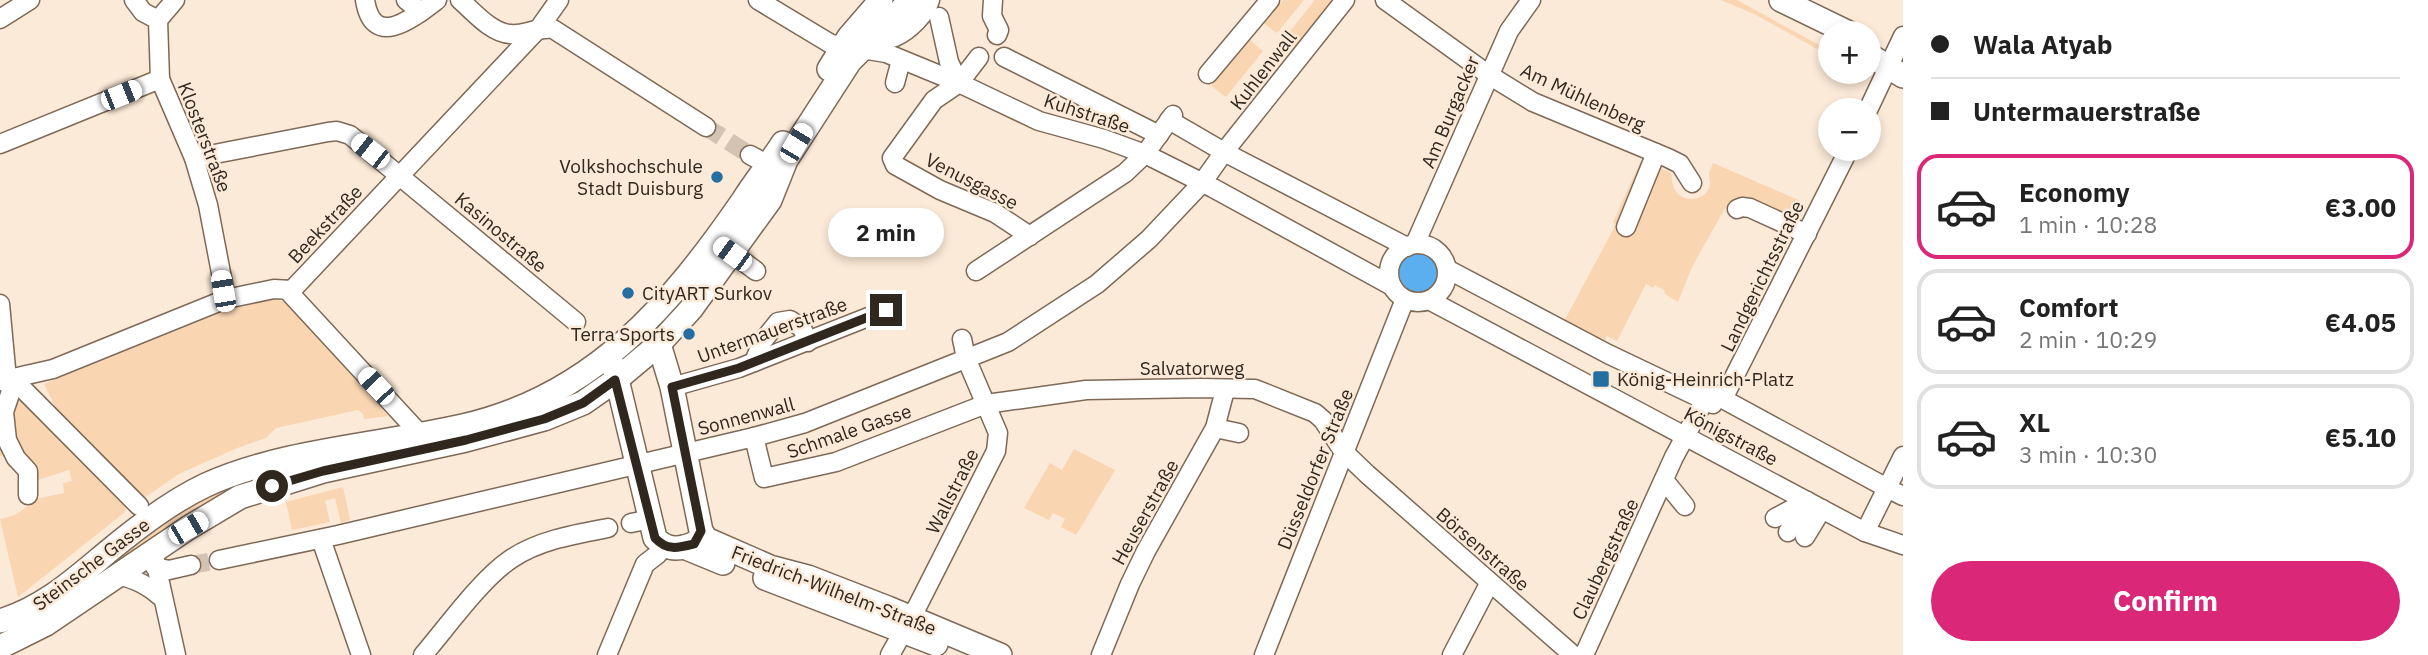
<!DOCTYPE html>
<meta charset="utf-8">
<style>
body{margin:0;font-family:"IBM Plex Sans",sans-serif;background:#f2f2f2;color:#222;height:100vh;display:flex;flex-direction:column;font-size:26px;white-space:nowrap}
*{box-sizing:border-box;margin:0}
p{font-size:23px;color:#767676}
.icon{flex:none;width:38px;height:38px;fill:none;stroke:currentColor;stroke-width:2;stroke-linecap:round;stroke-linejoin:round}
.map{position:relative;flex:1;overflow:hidden}
.panel{display:flex;flex-direction:column;background:#fff;width:525px}
.panel>*{flex:none}
.hud{display:grid;align-content:center;height:154px;padding:0 28px;background:#fff}
.buttons{position:absolute;left:1818px;top:21px;display:grid;gap:14px}
.buttons a{display:grid;place-items:center;width:63px;height:63px;border-radius:50%;background:#fff;box-shadow:0 4px 10px #0003;font-size:35px}
.end{position:absolute;width:32px;height:32px;margin:-16px;border:9px solid #30281f;background:#fff;box-shadow:0 0 0 4px #fff}
.from{border-radius:50%}
.bubble{position:absolute;height:49px;border-radius:24px;background:#fff;box-shadow:0 4px 10px #0003;font-size:23px;font-weight:700;line-height:49px;text-align:center}
.car{position:absolute;width:21px;height:42px;margin:-21px -10px;border-radius:9px;box-shadow:0 0 5px 2px #0007;background:linear-gradient(#fff 24%,#345 0 40%,#fff 0 76%,#345 0 86%,#fff 0)}
.hud b{display:flex;align-items:center;gap:24px;height:66px;font-size:26px}
.hud b+b{border-top:2px solid #e0e0e0}
.hud i{width:18px;height:18px;background:#222}
ul{padding:0;list-style:none}
li{display:flex;align-items:center;gap:21px;height:105px;margin:0 14px 10px;padding:0 14px;border:4px solid #e0e0e0;border-radius:21px}
li div{flex:1}
li b{display:block;font-size:26px}
li em{font-style:normal;font-weight:700}
li.selected{border-color:#db2777}
li>.icon{width:63px;height:63px;stroke-width:1.5}
.button{display:flex;gap:14px;margin-top:auto;padding:14px 28px}
.button a{flex:1;height:80px;border-radius:42px;background:#db2777;color:#fff;font-size:28px;font-weight:700;line-height:80px;text-align:center}
main{display:flex;flex:1;min-height:0}
.map>svg:first-child{display:block}
.green{fill:#f9d5b2}
.water{fill:#5cafef}
.lines{fill:none;stroke-linecap:round;stroke-linejoin:round}
.minor-tunnel{stroke:#d3c3b3;stroke-width:18;stroke-dasharray:18 9;stroke-linecap:butt}
.minor-casing{stroke:#7d6956;stroke-width:21}
.major-casing{stroke:#7d6956;stroke-width:26}
.minor{stroke:#fff;stroke-width:18}
.major{stroke:#fff;stroke-width:23}
.route{stroke:#30281f;stroke-width:9}
.poi-dot{fill:#246ea1;stroke:#fcead8;stroke-width:2.5}
.labels{text-anchor:middle;dominant-baseline:central;stroke-width:5;stroke-linejoin:round;paint-order:stroke}
.street-label{font-size:19px;fill:#30281f;stroke:#fcead8}
.poi-label{font-size:19px;fill:#30281f;stroke:#fcead8;text-anchor:end}
</style>
<main>
<div class="map">
<svg width="1903" height="655" viewBox="0 0 1903 655">
<rect width="100%" height="100%" fill="#fcead8"/>
<g class="green">
<polygon points="1283,0 1304,0 1277,33 1263,23"/>
<polygon points="1315,0 1335,0 1296,48 1284,39"/>
<polygon points="1721,0 1737,0 1830,51 1830,56 1754,14"/>
<polygon points="1250,40 1263,51 1226,97 1211,86"/>
<path d="M 1641,160 L 1671,173 C 1672,178 1672,185 1675,190 C 1682,202 1701,202 1708,190 C 1712,183 1709,180 1709,173 C 1709,172 1713,164 1713,163 L 1801,201 L 1794,217 L 1751,201 L 1732,207 L 1727,205 L 1693,265 L 1678,302 L 1665,294 L 1664,290 L 1655,285 L 1653,288 L 1646,284 L 1617,341 L 1607,336 L 1604,344 L 1563,323 L 1613,230 L 1615,224 L 1613,222 Z"/>
<polygon points="274,299 287,303 388,416 364,419 363,414 358,410 276,428 266,438 235,449 179,474 144,498 61,419 44,384 230,309"/>
<polygon points="11,391 126,502 125,512 18,597 0,519 15,515 40,498 64,493 63,483 72,481 69,470 19,486 22,469 8,467 10,458 0,456 0,396"/>
<polygon points="1074,449 1115,470 1076,535 1061,527 1065,519 1053,513 1049,520 1024,508 1050,463 1062,470"/>
<polygon points="230,483 232,488 180,518 136,548 74,598 0,639 0,633 13,630 176,512"/>
<polygon points="343,487 350,520 341,523 335,498 325,501 330,522 292,530 286,502"/>
</g>
<circle class="water" cx="1419" cy="272" r="20"/>
<g class="lines">
<g class="minor-tunnel">
<polyline points="706,127 750,155"/>
<polyline points="191,565 219,560"/>
</g>
<g class="minor-casing">
<g id="minor">
<polyline points="134,0 143,12 158,20 160,79 194,158 208,205 226,299"/>
<path d="M 365,0 C 373,50 412,19 437,0"/>
<polyline points="406,0 421,12"/>
<path d="M 460,0 C 473,11 491,33 510,34 C 523,36 536,27 553,29 L 706,127"/>
<polyline points="758,0 831,44 886,53 959,83 1039,121 1104,139 1145,154 1213,188 1392,286"/>
<polyline points="993,0 992,16 999,30 997,35"/>
<polyline points="1385,0 1489,75 1533,102 1668,158 1680,164 1692,183"/>
<polyline points="939,17 949,62 959,83"/>
<polyline points="0,19 30,0"/>
<polyline points="158,20 175,0"/>
<path d="M 872,39 C 879,39 888,40 895,37 C 909,31 926,14 930,0"/>
<polyline points="979,57 959,83 934,100 892,158 895,165 940,190 995,213 1030,236"/>
<polyline points="1004,57 1159,135"/>
<polyline points="1208,74 1270,0"/>
<polyline points="895,83 901,60"/>
<polyline points="1868,110 1903,36"/>
<polyline points="1169,120 1224,152 1407,247"/>
<polyline points="0,144 160,79"/>
<polyline points="750,155 778,170"/>
<polyline points="194,158 328,132 337,131 350,135 576,322"/>
<polyline points="1737,209 1742,207 1750,208 1807,234"/>
<polyline points="1626,227 1656,153"/>
<polyline points="1415,244 1509,31 1531,0"/>
<circle cx="1418" cy="273" r="29"/>
<polyline points="724,247 756,271"/>
<polyline points="1447,269 1608,354 1713,404"/>
<polyline points="976,271 1125,173 1145,154 1173,115"/>
<polyline points="287,290 420,434"/>
<polyline points="1429,300 1865,532 1903,545"/>
<polyline points="0,304 7,379 11,391 4,412 7,440 16,458 28,471 28,495"/>
<polyline points="754,362 762,342 778,322 790,320 802,328 808,342"/>
<polyline points="12,378 139,506"/>
<polyline points="0,381 53,369 226,299 274,289 292,290 540,27 559,0"/>
<polyline points="672,387 739,368 886,310"/>
<polyline points="1723,399 1887,488 1865,532"/>
<polyline points="1215,428 1239,433"/>
<polyline points="754,437 764,478 836,462 986,404 1086,390 1201,388 1255,389 1315,413 1323,420 1343,451 1367,474 1573,655"/>
<polyline points="1903,456 1887,488 1903,496"/>
<polyline points="1664,480 1685,506"/>
<polyline points="1775,518 1807,501"/>
<polyline points="631,523 651,519"/>
<polyline points="1788,532 1807,501"/>
<polyline points="1805,537 1822,509"/>
<polyline points="321,539 361,655"/>
<polyline points="153,551 176,655"/>
<polyline points="219,560 338,535 754,437 805,423 1008,342 1097,284 1149,239 1202,183 1224,152 1345,0"/>
<polyline points="155,567 169,570 191,565"/>
<path d="M 119,575 C 136,580 148,585 161,597"/>
<path d="M 423,655 C 447,627 481,579 511,559 C 539,540 576,534 608,528"/>
<polyline points="607,655 645,564 658,554 663,546"/>
<polyline points="890,655 917,607 996,451 998,433 966,358 962,339"/>
<polyline points="1101,655 1130,584 1146,551 1215,428 1225,390"/>
<polyline points="1264,655 1405,299"/>
<polyline points="1452,655 1489,584"/>
<polyline points="1584,655 1674,457 1709,392 1723,399 1849,149"/>
</g>
</g>
<g class="major-casing">
<g id="major">
<polyline points="1781,0 1849,33"/>
<polyline points="1869,55 1903,76"/>
<polyline points="829,69 849,37 881,0"/>
<polyline points="659,344 672,387 701,531 706,539 770,567 808,577 888,608 1000,655"/>
<path d="M 614,367 L 655,538 C 667,551 680,550 695,543"/>
<polyline points="684,547 723,563"/>
<polyline points="765,578 936,644"/>
<path d="M 0,621 C 44,608 75,579 110,550 C 139,526 172,501 206,485 C 283,450 380,445 463,426 C 594,396 671,305 744,199 C 756,180 771,162 783,143"/>
<polyline points="0,647 46,624 188,528 240,497 323,471 466,440 544,419 583,403 616,380 659,344 691,309 770,200 786,160 850,61 911,0"/>
</g>
</g>
<use href="#minor" class="minor"/>
<use href="#major" class="major"/>
</g>
<g class="lines">
<path class="route" d="M 272,486 L 323,471 L 466,440 L 544,419 L 583,403 L 615,380 L 655,538 C 667,551 678,548 694,544 L 701,531 L 672,387 L 739,368 L 886,310"/>
</g>
<g class="poi-dot">
<circle cx="717" cy="177" r="7"/>
<circle cx="628" cy="293" r="7"/>
<circle cx="689" cy="334" r="7"/>
<rect x="1592" y="370" width="18" height="18" rx="3.5"/>
</g>
<g class="labels">
<g class="street-label">
<text transform="translate(1263 70) rotate(-52)">Kuhlenwall</text>
<text transform="translate(1583 97) rotate(25)">Am Mühlenberg</text>
<text transform="translate(1450 112) rotate(-67)">Am Burgacker</text>
<text transform="translate(1087 113) rotate(18)">Kuhstraße</text>
<text transform="translate(205 137) rotate(69)">Klosterstraße</text>
<text transform="translate(972 181) rotate(27)">Venusgasse</text>
<text transform="translate(325 224) rotate(-47)">Beekstraße</text>
<text transform="translate(501 232) rotate(40)">Kasinostraße</text>
<text transform="translate(1762 276) rotate(-64)">Landgerichtsstraße</text>
<text transform="translate(772 330) rotate(-20)">Untermauerstraße</text>
<text x="1192" y="368">Salvatorweg</text>
<text transform="translate(746 416) rotate(-15)">Sonnenwall</text>
<text transform="translate(849 431) rotate(-19)">Schmale Gasse</text>
<text transform="translate(1731 436) rotate(28)">Königstraße</text>
<text transform="translate(1315 469) rotate(-68)">Düsseldorfer Straße</text>
<text transform="translate(952 491) rotate(-63)">Wallstraße</text>
<text transform="translate(1145 512) rotate(-61)">Heuserstraße</text>
<text transform="translate(1483 549) rotate(41)">Börsenstraße</text>
<text transform="translate(1605 559) rotate(-65)">Claubergstraße</text>
<text transform="translate(91 564) rotate(-37)">Steinsche Gasse</text>
<text transform="translate(834 590) rotate(21)">Friedrich-Wilhelm-Straße</text>
</g>
<g class="poi-label">
<text x="703" y="166">Volkshochschule<tspan x="703" dy="22">Stadt Duisburg</tspan></text>
<text x="642" y="293" text-anchor="start">CityART Surkov</text>
<text x="675" y="334">Terra Sports</text>
<text x="1617" y="379" text-anchor="start">König-Heinrich-Platz</text>
</g>
</g>
</svg>
<div class="buttons">
<a>+</a>
<a>−</a>
</div>
<i class="end from" style="left:272px;top:486px"></i>
<i class="end" style="left:886px;top:310px"></i>
<div class="bubble" style="left:828px;top:208px;width:116px">2 min</div>
<i class="car" style="left:121px;top:95px;rotate:68deg"></i>
<i class="car" style="left:796px;top:143px;rotate:31deg"></i>
<i class="car" style="left:370px;top:151px;rotate:308deg"></i>
<i class="car" style="left:732px;top:254px;rotate:306deg"></i>
<i class="car" style="left:223px;top:291px;rotate:350deg"></i>
<i class="car" style="left:376px;top:386px;rotate:317deg"></i>
<i class="car" style="left:188px;top:528px;rotate:60deg"></i>
</div>
<section class="panel">
<div class="hud">
<b><i class="from"></i>Wala Atyab</b>
<b><i></i>Untermauerstraße</b>
</div>
<ul>
<li class="selected"><svg class="icon" aria-label="car" viewBox="0 0 24 24"><path d="M5 17H2v-5l4-1 3-4h7l3 4 3 1v5h-3M9 17h6M6 11h13"/><circle cx="7" cy="17" r="2"/><circle cx="17" cy="17" r="2"/></svg><div><b>Economy</b><p>1 min · 10:28</p></div><em>€3.00</em></li>
<li><svg class="icon" aria-label="car" viewBox="0 0 24 24"><path d="M5 17H2v-5l4-1 3-4h7l3 4 3 1v5h-3M9 17h6M6 11h13"/><circle cx="7" cy="17" r="2"/><circle cx="17" cy="17" r="2"/></svg><div><b>Comfort</b><p>2 min · 10:29</p></div><em>€4.05</em></li>
<li><svg class="icon" aria-label="car" viewBox="0 0 24 24"><path d="M5 17H2v-5l4-1 3-4h7l3 4 3 1v5h-3M9 17h6M6 11h13"/><circle cx="7" cy="17" r="2"/><circle cx="17" cy="17" r="2"/></svg><div><b>XL</b><p>3 min · 10:30</p></div><em>€5.10</em></li>
</ul>
<div class="button"><a>Confirm</a></div>
</section>
</main>
